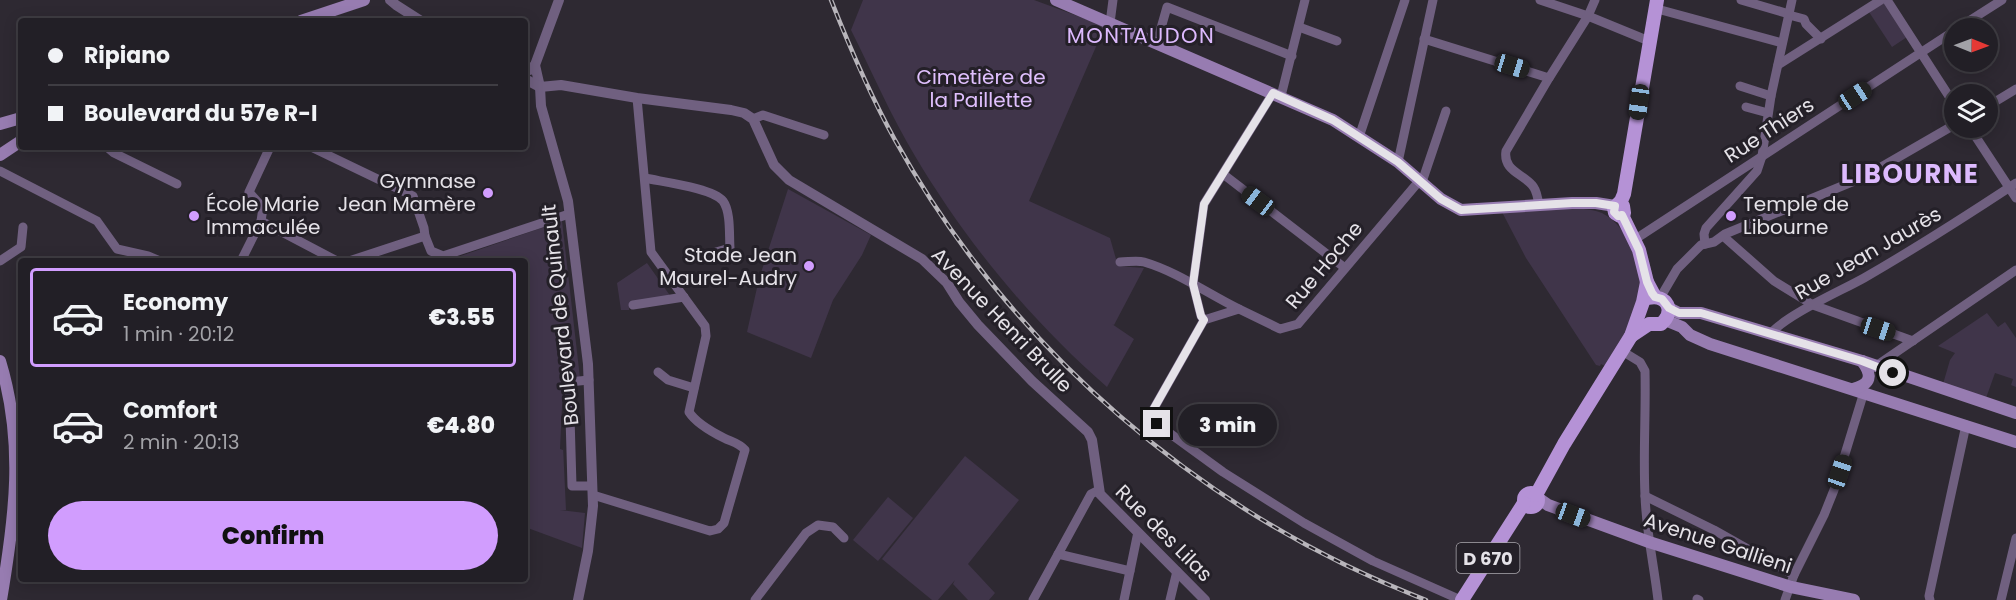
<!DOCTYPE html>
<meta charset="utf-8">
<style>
body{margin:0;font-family:Poppins,sans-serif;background:#2a272e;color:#f1f3f6;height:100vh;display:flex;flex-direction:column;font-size:22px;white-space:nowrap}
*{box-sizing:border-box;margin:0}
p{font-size:20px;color:#a2a2a7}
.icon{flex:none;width:33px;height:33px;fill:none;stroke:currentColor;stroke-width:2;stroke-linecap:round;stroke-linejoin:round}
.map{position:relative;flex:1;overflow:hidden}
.sheet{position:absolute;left:18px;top:258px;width:510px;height:324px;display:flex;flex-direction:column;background:#221f26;border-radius:6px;box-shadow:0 3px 15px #0003,0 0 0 2px #3f3d43}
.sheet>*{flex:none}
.hud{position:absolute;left:18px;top:18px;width:510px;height:132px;border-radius:6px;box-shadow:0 3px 15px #0003,0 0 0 2px #3f3d43;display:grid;align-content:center;height:132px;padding:0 30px;background:#221f26}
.needle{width:39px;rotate:91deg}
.fabs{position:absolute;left:1944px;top:18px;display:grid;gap:12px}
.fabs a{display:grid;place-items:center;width:54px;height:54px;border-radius:50%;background:#221f26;box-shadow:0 3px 15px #0003,0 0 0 2px #3f3d43;font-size:30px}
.end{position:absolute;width:27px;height:27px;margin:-14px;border:8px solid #e5e2e8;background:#111;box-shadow:0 0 0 3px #111}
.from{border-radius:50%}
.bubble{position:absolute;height:42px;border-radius:21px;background:#221f26;box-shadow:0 3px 15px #0003,0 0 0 2px #3f3d43;font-size:20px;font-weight:800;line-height:42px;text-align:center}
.car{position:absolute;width:18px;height:36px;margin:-18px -9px;border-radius:8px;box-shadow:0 0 4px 2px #0007;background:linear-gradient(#222 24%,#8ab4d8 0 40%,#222 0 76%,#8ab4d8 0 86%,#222 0)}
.hud b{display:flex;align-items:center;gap:21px;height:57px;font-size:22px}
.hud b+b{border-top:2px solid #3f3d43}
.hud i{width:15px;height:15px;background:#f1f3f6}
ul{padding:10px 0 0;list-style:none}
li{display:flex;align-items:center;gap:18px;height:99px;margin:0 12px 9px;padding:0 18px;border:3px solid transparent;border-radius:6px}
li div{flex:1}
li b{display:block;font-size:22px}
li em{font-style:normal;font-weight:800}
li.current{border-color:#d19dfe}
li>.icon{width:54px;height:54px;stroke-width:1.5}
.primary-button{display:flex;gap:12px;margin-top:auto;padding:12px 30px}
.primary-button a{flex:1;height:69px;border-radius:36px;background:#d19dfe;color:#111;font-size:24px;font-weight:800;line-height:69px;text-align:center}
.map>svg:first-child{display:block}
.green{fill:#40354a}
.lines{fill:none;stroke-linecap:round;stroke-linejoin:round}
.minor{stroke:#706080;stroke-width:9}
.tertiary{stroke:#706080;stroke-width:10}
.secondary{stroke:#977cb1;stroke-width:12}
.primary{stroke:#b592d6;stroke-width:14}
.rail-casing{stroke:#b8b5bb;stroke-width:4.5}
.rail{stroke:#242028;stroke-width:2;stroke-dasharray:7;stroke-linecap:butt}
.route{stroke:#e5e2e8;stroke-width:8}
.poi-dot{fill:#d19dfe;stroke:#242028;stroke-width:2}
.labels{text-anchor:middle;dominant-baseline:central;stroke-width:6;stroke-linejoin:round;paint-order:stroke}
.shield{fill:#242028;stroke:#aba8ae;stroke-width:1.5}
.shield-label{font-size:18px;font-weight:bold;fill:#e5e2e8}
.park-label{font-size:20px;fill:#e0c0fe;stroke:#242028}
.street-label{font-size:20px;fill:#e5e2e8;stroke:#242028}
.poi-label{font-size:20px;fill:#e5e2e8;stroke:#242028;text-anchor:end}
.neighbourhood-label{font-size:21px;letter-spacing:1.5px;fill:#ddbafe;stroke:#242028}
.district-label{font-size:26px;font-weight:bold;letter-spacing:1.5px;fill:#ddbafe;stroke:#242028}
</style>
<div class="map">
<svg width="2016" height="600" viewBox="0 0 2016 600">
<rect width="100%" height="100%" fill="#2e2932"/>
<g class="green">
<path d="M 863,0 L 1034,0 L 1105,26 L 1029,201 L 1110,238 L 1118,266 L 1144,268 L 1114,325 L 1112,324 L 1134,339 L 1107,387 C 1032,322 966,242 915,156 C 891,116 872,72 851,30 Z"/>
<polygon points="1884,2 1907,37 1892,47 1869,12"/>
<polygon points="788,189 871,235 862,255 833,300 811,358 747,332 759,279"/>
<path d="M 1575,208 C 1584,209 1595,210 1602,213 C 1633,228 1649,284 1636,315 C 1629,333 1616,350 1607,367 L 1601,364 L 1600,366 L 1596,365 L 1526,258 L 1502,212 Z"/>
<polygon points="562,221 580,378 567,379 563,385 560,449 563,450 563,446 566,510 560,510 585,513 582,548 525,527 525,261 446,261"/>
<polygon points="647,263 671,297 629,304 629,310 621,310 617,283"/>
<polygon points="1987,313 1998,327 2005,322 2016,338 2016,387 2011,385 2013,379 1995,373 1986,398 1943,384 1950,360 1955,353 1938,346"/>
<polygon points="965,456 1019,500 968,564 995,593 989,600 968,600 953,584 955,580 938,600 932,600 882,559"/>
<polygon points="888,497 913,518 878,561 853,540"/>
</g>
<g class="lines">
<g class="minor">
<polyline points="1540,0 1588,16 1649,41"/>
<polyline points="1741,0 1789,14"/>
<polyline points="1887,0 1954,104"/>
<polyline points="1661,10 1782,43"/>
<polyline points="1789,15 1804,19 1806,24 1821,39"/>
<polyline points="1110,23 1113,0"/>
<polyline points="1299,27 1337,41"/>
<polyline points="1958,28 2002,0"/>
<polyline points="1424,39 1549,78"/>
<polyline points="1157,42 1167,7 1292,56"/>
<polyline points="1778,65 1881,0"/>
<polyline points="1740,86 1771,96"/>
<polyline points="1281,96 1305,0"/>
<polyline points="1988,106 2016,89"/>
<polyline points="1746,107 1768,113"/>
<polyline points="753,119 763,115 824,135"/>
<polyline points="1970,128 2016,198"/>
<polyline points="1359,137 1405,0"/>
<polyline points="107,147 114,153 177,184"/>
<polyline points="311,147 413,196 424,228 425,236"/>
<polyline points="1398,162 1433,0"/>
<polyline points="0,171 97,221 117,249 148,256 160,261"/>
<polyline points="1223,174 1345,268"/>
<path d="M 645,178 C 663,182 713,188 723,201 C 731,212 729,235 730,248 L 716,252"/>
<polyline points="1422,182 1446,111"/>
<path d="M 1539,204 C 1537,197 1537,190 1532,185 C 1521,173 1503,170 1506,151 L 1549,78 L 1588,16 L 1595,0"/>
<polyline points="261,221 337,261"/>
<polyline points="1723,236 1774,281 1813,305 1913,341"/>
<polyline points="1634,240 1954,31"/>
<polyline points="1705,244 1704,234 1706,228 1757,171 1762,156 1771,96 1792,0"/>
<polyline points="0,261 21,247 23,227"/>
<polyline points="241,261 261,221 263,208 249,192 270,147"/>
<polyline points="349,261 425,236 431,251 443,256 569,214"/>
<path d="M 1120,262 C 1128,262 1137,260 1144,262 C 1178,272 1208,294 1239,309 L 1204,320 L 1201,316 L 1193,284 L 1204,204 L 1273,93"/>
<polyline points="1660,298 1677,269 1701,245 1714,242 1725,234 1864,177 1954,125"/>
<polyline points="633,305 684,297"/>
<polyline points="1239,309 1280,329 1298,324 1420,180"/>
<polyline points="1204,320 1153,410 1153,415 1157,424 1223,472 1304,523 1373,561 1461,600"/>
<path d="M 1770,334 C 1788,314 1839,292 1864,278 C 1916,248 1966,216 2016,183"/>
<path d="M 1622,351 L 1640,362 L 1645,371 C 1646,413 1643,454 1645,495 C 1646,531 1654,565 1658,600"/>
<polyline points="1876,366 2016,270"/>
<polyline points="658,372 668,380 694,388"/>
<polyline points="589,380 569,382 572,486 592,486"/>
<path d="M 593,495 L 710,531 L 718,529 L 724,523 L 745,450 C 739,443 732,442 724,438 C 712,432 696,423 689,412 L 706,336 L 705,326 L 651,252 L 637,98"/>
<polyline points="1645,496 1714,530 1794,575"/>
<polyline points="1058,554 1130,571"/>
<polyline points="1697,599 1699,600"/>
<polyline points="755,600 806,533 818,525 833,527 844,538"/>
<polyline points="1033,600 1091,494 1099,490"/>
<polyline points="1124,600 1138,532"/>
<polyline points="1170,600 1177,571"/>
<polyline points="1785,600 1794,575 1824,515 1834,490 1864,392"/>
<polyline points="1930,600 1929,596 1966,425"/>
<polyline points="2001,600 2016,538"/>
</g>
<g class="tertiary">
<polyline points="390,0 396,5 421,21"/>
<polyline points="535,65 540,87 541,106 568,201 588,364 593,506 588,551 578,600"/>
<polyline points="530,70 535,65 559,0"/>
<polyline points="525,79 540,87 561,85 637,98 731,110 744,113 753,119 774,165 789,180 922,259 947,283 959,302 978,325 1032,381 1088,432 1092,440 1100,494 1205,600"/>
</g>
<g class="secondary">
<polyline points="1056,0 1333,120 1398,162 1441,199 1461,210 1572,203 1596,203 1615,206"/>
<polyline points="301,21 364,0"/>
<polyline points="0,124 21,118"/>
<polyline points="0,155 21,141"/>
<polyline points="1669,308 1679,313 1701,313 1788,339 1862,361 2016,413"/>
<polyline points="1665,320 1682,327 1690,335 1710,344 2016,442"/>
<path d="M 0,361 C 25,443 15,517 1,600"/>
<path d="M 1853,389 C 1871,384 1873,376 1862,361"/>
<polyline points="1538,498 1548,505 1649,542 1791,587 1854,600"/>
</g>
<g class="primary">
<polyline points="1618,205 1623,206 1624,213 1620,216 1615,213 1614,208 1621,201 1624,194 1657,0"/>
<polyline points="1622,215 1639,250 1647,282 1655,297"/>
<path d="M 1631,336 L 1649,324 L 1661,324 C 1676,311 1667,294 1648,298"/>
<circle cx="1531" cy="500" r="7"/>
<polyline points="1536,495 1564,444 1631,336 1643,302 1647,282"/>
<polyline points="1462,600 1524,503"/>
</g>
<g class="rail-casing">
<path id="rail" d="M 831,0 C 850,48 870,95 895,140 C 1011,349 1202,514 1426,600"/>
</g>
<use href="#rail" class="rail"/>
</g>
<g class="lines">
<polyline class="route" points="1157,424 1153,415 1153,410 1204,320 1201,316 1193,284 1204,204 1273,93 1333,120 1398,162 1441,199 1461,210 1572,203 1596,203 1615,206 1614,212 1618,216 1622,215 1639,250 1647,282 1652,293 1655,297 1662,299 1669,308 1679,313 1701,313 1862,361 1893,373"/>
</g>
<g class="poi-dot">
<circle cx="488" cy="193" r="6"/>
<circle cx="194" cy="216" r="6"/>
<circle cx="1731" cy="216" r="6"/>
<circle cx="809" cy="266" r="6"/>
</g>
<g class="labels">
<rect class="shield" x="1456.5" y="543" width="63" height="30" rx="4.5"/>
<g class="shield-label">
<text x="1488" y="558">D 670</text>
</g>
<g class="park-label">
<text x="981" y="77">Cimetière de<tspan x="981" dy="23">la Paillette</tspan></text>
</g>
<g class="street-label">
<text transform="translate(1769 130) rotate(-33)">Rue Thiers</text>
<text transform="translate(1868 253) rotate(-30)">Rue Jean Jaurès</text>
<text transform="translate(1324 265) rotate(-50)">Rue Hoche</text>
<text transform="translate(560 315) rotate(-96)">Boulevard de Quinault</text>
<text transform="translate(1002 320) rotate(46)">Avenue Henri Brulle</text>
<text transform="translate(1164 533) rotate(45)">Rue des Lilas</text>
<text transform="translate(1718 543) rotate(18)">Avenue Gallieni</text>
</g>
<g class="poi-label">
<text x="476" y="181">Gymnase<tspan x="476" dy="23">Jean Mamère</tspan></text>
<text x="206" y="204" text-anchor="start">École Marie<tspan x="206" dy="23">Immaculée</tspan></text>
<text x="1743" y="204" text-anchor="start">Temple de<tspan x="1743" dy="23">Libourne</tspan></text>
<text x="797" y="255">Stade Jean<tspan x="797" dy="23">Maurel-Audry</tspan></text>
</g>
<g class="neighbourhood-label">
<text x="1141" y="35">MONTAUDON</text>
</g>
<g class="district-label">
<text x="1910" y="174">LIBOURNE</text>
</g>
</g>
</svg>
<div class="fabs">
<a><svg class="needle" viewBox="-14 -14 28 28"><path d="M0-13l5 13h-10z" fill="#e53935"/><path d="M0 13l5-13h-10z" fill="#a2a2a7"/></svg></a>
<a><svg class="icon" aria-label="layers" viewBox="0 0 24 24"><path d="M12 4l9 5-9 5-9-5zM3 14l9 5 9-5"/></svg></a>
</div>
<i class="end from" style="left:1893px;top:373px"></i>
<i class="end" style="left:1157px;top:424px"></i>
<div class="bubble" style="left:1178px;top:404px;width:99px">3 min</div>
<i class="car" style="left:1512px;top:66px;rotate:107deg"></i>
<i class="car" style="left:1855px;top:96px;rotate:57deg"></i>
<i class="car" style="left:1639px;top:102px;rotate:188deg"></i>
<i class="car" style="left:1258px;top:201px;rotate:307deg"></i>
<i class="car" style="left:1878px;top:329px;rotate:108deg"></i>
<i class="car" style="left:1840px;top:472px;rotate:19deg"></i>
<i class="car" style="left:1573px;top:515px;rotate:110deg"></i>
<div class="hud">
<b><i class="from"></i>Ripiano</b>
<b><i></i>Boulevard du 57e R-I</b>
</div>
<section class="sheet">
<ul>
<li class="current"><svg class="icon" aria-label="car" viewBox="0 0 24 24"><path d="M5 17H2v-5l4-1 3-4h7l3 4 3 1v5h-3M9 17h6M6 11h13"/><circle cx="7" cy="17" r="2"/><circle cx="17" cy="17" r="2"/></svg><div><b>Economy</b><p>1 min · 20:12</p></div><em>€3.55</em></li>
<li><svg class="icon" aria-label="car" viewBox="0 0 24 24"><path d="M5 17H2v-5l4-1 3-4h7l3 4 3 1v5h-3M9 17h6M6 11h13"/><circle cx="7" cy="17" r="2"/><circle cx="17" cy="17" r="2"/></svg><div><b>Comfort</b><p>2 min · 20:13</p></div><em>€4.80</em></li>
</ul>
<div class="primary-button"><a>Confirm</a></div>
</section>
</div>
